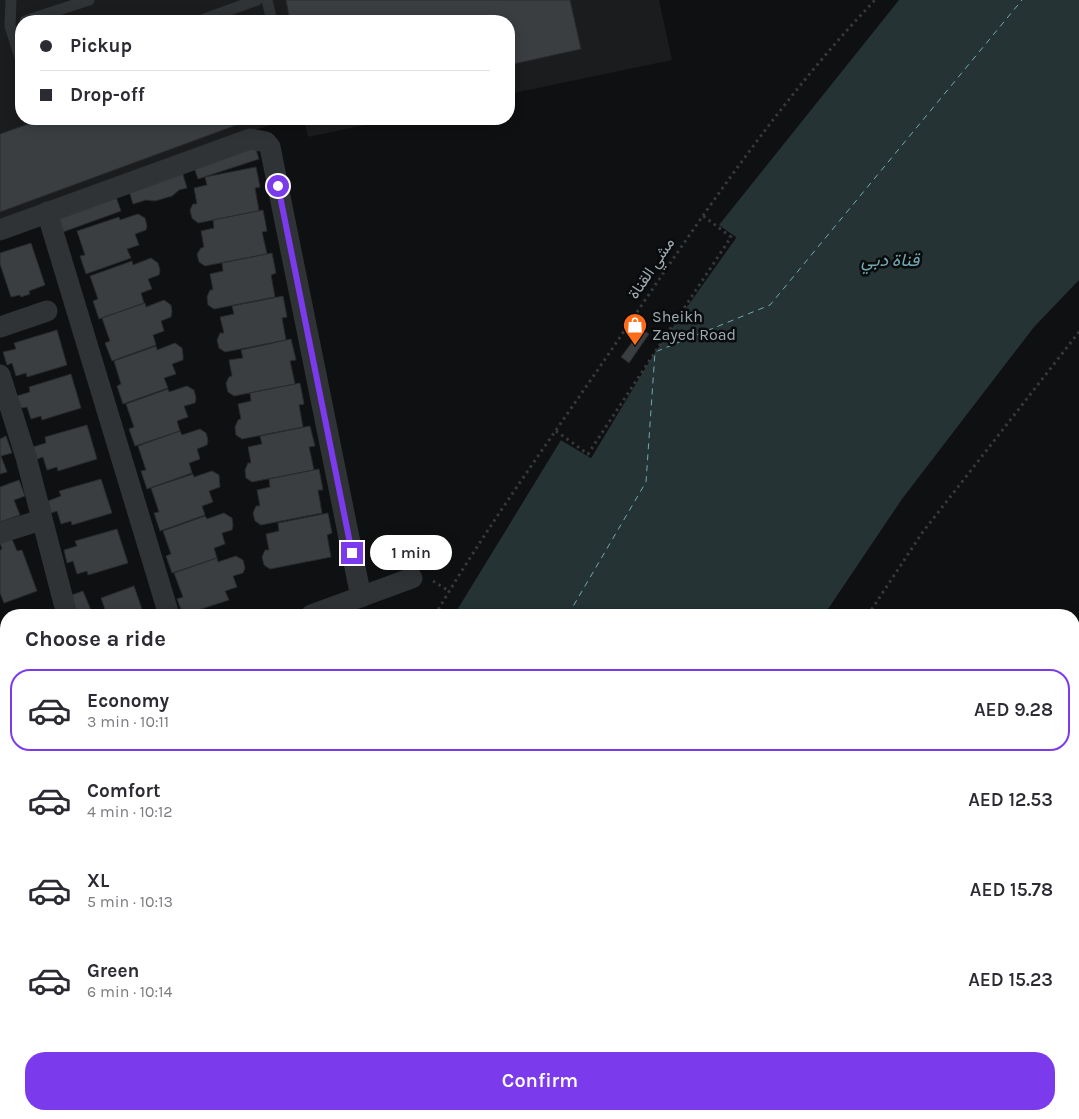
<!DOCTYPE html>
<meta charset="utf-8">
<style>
body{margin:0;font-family:Karla,Vazirmatn,sans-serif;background:#f7f7f7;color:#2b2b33;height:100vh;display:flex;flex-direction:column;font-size:19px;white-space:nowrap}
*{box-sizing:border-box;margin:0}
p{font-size:16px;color:#7c7c81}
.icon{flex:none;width:28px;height:28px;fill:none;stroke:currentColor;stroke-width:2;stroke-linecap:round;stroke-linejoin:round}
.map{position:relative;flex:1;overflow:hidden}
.side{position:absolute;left:0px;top:609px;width:1080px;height:511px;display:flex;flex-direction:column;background:#fff;border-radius:20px 20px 0 0;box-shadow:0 2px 12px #0003}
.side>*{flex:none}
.guide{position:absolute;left:15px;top:15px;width:500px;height:110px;border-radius:20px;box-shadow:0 2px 12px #0003;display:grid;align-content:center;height:110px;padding:0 25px;background:#fff}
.end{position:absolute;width:22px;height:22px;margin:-11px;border:6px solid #7c3aed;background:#fff;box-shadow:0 0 0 2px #fff}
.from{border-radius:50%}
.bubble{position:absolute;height:35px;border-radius:18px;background:#fff;box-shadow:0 2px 12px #0003;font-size:16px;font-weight:600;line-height:35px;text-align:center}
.guide b{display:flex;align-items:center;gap:18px;height:48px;font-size:19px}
.guide b+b{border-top:1px solid #e1e1e2}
.guide i{width:12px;height:12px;background:#2b2b33}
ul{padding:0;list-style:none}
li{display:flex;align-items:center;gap:15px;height:82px;margin:0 10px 8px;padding:0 15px;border:2px solid transparent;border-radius:20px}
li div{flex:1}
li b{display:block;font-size:19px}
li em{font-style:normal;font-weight:600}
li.selected{border-color:#7c3aed}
li>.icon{width:45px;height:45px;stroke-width:1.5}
h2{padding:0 25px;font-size:22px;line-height:60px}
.primary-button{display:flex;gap:10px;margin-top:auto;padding:10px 25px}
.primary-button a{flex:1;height:58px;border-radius:20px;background:#7c3aed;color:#fff;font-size:20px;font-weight:600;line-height:58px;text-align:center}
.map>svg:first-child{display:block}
.built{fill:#1b1c1e}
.water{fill:#253335}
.pier{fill:#0f1011}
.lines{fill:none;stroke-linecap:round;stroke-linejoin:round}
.ferry{stroke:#72a8b2;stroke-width:1;stroke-dasharray:6 5;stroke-linecap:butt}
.building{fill:#3b3e41;stroke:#292a2d}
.path{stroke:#363a3d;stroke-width:3;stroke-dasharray:2.5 4;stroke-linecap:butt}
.lane{stroke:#303336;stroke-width:11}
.street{stroke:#303336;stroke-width:21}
.route{stroke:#7c3aed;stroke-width:6}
.labels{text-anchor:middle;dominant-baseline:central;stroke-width:5;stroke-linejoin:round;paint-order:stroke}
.street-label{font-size:16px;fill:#9fabb3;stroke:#0a0b0c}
.poi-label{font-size:16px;fill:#9fabb3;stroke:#0a0b0c;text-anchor:start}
.water-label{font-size:18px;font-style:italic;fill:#72a8b2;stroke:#0a0b0c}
</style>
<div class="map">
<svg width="1079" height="1119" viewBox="0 0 1079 1119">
<rect width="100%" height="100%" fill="#0f1011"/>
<g class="built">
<polygon points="0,0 659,0 672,60 509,94 509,21 21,21 21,119 290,119 226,139 0,222"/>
<polygon points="304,119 393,119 308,137"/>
</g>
<g class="water">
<polygon points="899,0 1079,0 1079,280 1034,327 902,499 824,615 454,615 561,440 591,458 655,352 736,238 719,225"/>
<polygon points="6,1090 6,1114 482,1114 477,1119 0,1119 0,1094"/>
</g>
<polygon class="pier" points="717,224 736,237 655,352 591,458 561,440 562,438 590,455 653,351 733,238 717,227"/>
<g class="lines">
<g class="ferry">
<polyline points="568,615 646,482 655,352 770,305 1022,0"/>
<polyline points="141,1119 148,1114"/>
</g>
</g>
<g class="building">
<polygon points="286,0 570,0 581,49 509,65 509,21 290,21"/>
<polygon points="42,119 253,119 0,212 0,134"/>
<polygon points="254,144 259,159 198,179 193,164"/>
<polygon points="256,167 260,187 255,188 259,211 198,223 192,218 190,210 193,204 197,204 194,188 207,185 205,177"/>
<polygon points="181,168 187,188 179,190 172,196 155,201 146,200 133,204 127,184"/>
<polygon points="115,194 121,211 63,232 57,214"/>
<polygon points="263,210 267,231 262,232 267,254 205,266 199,262 197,254 201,248 204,247 201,231 214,228 213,220"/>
<polygon points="138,214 145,218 147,226 146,230 135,234 139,245 127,249 131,258 86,274 80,256 85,255 77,231 119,217 120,220"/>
<polygon points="31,243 45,285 29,291 30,294 21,297 20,295 11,297 0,264 0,253"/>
<polygon points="272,253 276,273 271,275 275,297 214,309 208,305 207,297 210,290 213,290 210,274 223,271 222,263"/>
<polygon points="151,258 158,263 160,270 159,275 148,279 152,289 141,293 144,303 99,319 93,301 98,299 90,276 132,261 133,265"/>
<polygon points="283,296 287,317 282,318 286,340 225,352 219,348 217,340 220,333 224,333 220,317 234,314 232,306"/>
<polygon points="164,300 171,305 172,312 171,317 161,321 164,331 153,335 156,345 112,361 105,343 110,341 102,318 145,303 146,307"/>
<polygon points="642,329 649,334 629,363 621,357"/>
<polygon points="57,330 67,365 27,377 26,373 16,376 12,363 7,365 3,352 16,349 14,343"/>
<polygon points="291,339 296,360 290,361 295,384 234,396 228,392 226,383 229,377 232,376 229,360 243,358 241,350"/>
<polygon points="175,343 182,348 183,355 183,360 172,364 176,374 164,378 168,388 123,404 117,386 121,384 114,361 156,346 157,350"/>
<polygon points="71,374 81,408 42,420 41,416 31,419 27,407 21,408 17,396 30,392 29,387"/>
<polygon points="300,383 304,404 299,405 303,427 242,439 236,435 235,427 238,420 241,419 238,404 251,401 250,393"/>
<polygon points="187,386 194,390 196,398 195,403 184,406 188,417 177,421 180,431 135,446 129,429 134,427 126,404 168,389 169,392"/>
<polygon points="87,425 97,459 58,471 57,467 47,470 43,457 37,459 33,447 46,443 45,437"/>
<polygon points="310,426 315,446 309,447 314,470 252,482 246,478 245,470 248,463 251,463 248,447 262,444 260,436"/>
<polygon points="200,429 206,433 208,440 207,445 197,449 200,459 189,463 192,473 147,489 141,471 146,470 138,446 180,431 182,435"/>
<polygon points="6,436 12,453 1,456 7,472 0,474 0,439"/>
<polygon points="319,469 323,490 318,490 322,513 261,525 255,521 253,513 256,506 260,506 257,490 270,487 269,479"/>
<polygon points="212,471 219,475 220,487 209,491 213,502 202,506 205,515 160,531 154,513 159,512 151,488 193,474 194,477"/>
<polygon points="101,479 112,513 72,525 71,521 61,524 57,511 51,513 48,501 61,496 59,491"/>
<polygon points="19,480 25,496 14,500 20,515 0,522 0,487"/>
<polygon points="224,513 232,518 233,525 232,530 222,533 225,544 214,548 217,558 172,573 166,556 171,554 163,531 205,516 207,519"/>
<polygon points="328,513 332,533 327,535 331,557 270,569 264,565 262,557 265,550 269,550 266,534 279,531 278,523"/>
<polygon points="117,529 128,563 88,575 87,571 77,574 73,561 67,563 64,550 77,546 75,541"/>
<polygon points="12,539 17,551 22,550 37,591 4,603 0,593 0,550 2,549 0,543"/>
<polygon points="236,556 243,560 245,568 243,573 233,576 237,587 225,591 229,600 183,615 177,599 183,597 174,573 217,558 218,562"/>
<polygon points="134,586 144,615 107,615 101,598"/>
<polygon points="83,591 93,615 77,615 69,596"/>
<polygon points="6,631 6,678 4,679 5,683 0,684 0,633"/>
<polygon points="0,863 3,864 6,867 6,1014 0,1016"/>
<polygon points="550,1114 638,1114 635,1119 553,1119 548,1116"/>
</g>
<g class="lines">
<g class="path">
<polyline points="556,431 588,454 731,237 702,215"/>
<polyline points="433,581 449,591"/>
<path d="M 435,615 C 489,523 552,437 612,349 C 694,228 774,106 875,0"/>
<polyline points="868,615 922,533 1079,332"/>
<polyline points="0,1087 6,1082"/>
<polyline points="513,1119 519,1114"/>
</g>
<g class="lane">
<polyline points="11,0 10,26 21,61"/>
<polyline points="267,0 272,21"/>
<polyline points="25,21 89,0"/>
<polyline points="199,21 257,0"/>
<polyline points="685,1119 688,1114"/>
<polyline points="777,1119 779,1114"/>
</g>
<g class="street">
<polyline points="47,212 169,615"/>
<polyline points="0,230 250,139 266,142 270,147 361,597"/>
<polyline points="0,327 47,311"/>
<polyline points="0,375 26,457 67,615"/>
<polyline points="0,533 41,520"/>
<polyline points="311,615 412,578"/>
<polyline points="0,728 6,725"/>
<polyline points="852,1114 853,1119"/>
<polyline points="887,1114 888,1119"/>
<polyline points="824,1119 825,1114"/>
<polyline points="1001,1119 1050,1119"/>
</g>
</g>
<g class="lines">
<polyline class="route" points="278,186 352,553"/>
</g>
<defs>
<g id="shop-pin" transform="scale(1.25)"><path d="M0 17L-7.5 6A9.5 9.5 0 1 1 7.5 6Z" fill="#ff6c19" stroke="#0a0b0c"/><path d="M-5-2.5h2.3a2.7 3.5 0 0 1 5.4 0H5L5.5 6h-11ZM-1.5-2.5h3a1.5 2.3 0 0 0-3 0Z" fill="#fff"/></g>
</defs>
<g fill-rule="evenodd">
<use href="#shop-pin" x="635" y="325"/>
</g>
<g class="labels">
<g class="street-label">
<text transform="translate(651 268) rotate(-56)">مشي القناة</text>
</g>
<g class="poi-label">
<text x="652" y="316">Sheikh<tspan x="652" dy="18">Zayed Road</tspan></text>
</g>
<g class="water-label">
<text x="890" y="260">قناة دبي</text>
</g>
</g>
</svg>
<i class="end from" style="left:278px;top:186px"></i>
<i class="end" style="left:352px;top:553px"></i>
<div class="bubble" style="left:370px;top:535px;width:82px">1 min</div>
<div class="guide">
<b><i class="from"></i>Pickup</b>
<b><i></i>Drop-off</b>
</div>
<section class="side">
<h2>Choose a ride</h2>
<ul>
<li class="selected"><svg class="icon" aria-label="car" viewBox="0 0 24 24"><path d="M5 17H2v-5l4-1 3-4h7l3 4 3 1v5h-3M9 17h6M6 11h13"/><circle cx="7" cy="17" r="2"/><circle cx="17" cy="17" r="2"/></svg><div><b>Economy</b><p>3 min · 10:11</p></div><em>AED 9.28</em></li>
<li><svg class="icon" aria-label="car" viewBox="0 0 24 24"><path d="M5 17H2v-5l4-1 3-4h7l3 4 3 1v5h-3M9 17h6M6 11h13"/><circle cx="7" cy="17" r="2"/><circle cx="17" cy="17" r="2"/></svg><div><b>Comfort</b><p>4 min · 10:12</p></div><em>AED 12.53</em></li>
<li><svg class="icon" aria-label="car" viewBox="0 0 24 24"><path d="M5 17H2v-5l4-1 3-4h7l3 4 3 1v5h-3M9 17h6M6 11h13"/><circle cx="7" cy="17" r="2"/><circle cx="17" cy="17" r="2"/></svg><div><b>XL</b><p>5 min · 10:13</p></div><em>AED 15.78</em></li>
<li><svg class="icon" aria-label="car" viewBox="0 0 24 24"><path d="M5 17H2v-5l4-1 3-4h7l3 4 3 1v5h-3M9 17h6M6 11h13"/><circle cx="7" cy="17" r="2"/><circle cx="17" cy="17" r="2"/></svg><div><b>Green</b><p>6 min · 10:14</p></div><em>AED 15.23</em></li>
</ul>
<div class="primary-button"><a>Confirm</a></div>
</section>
</div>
